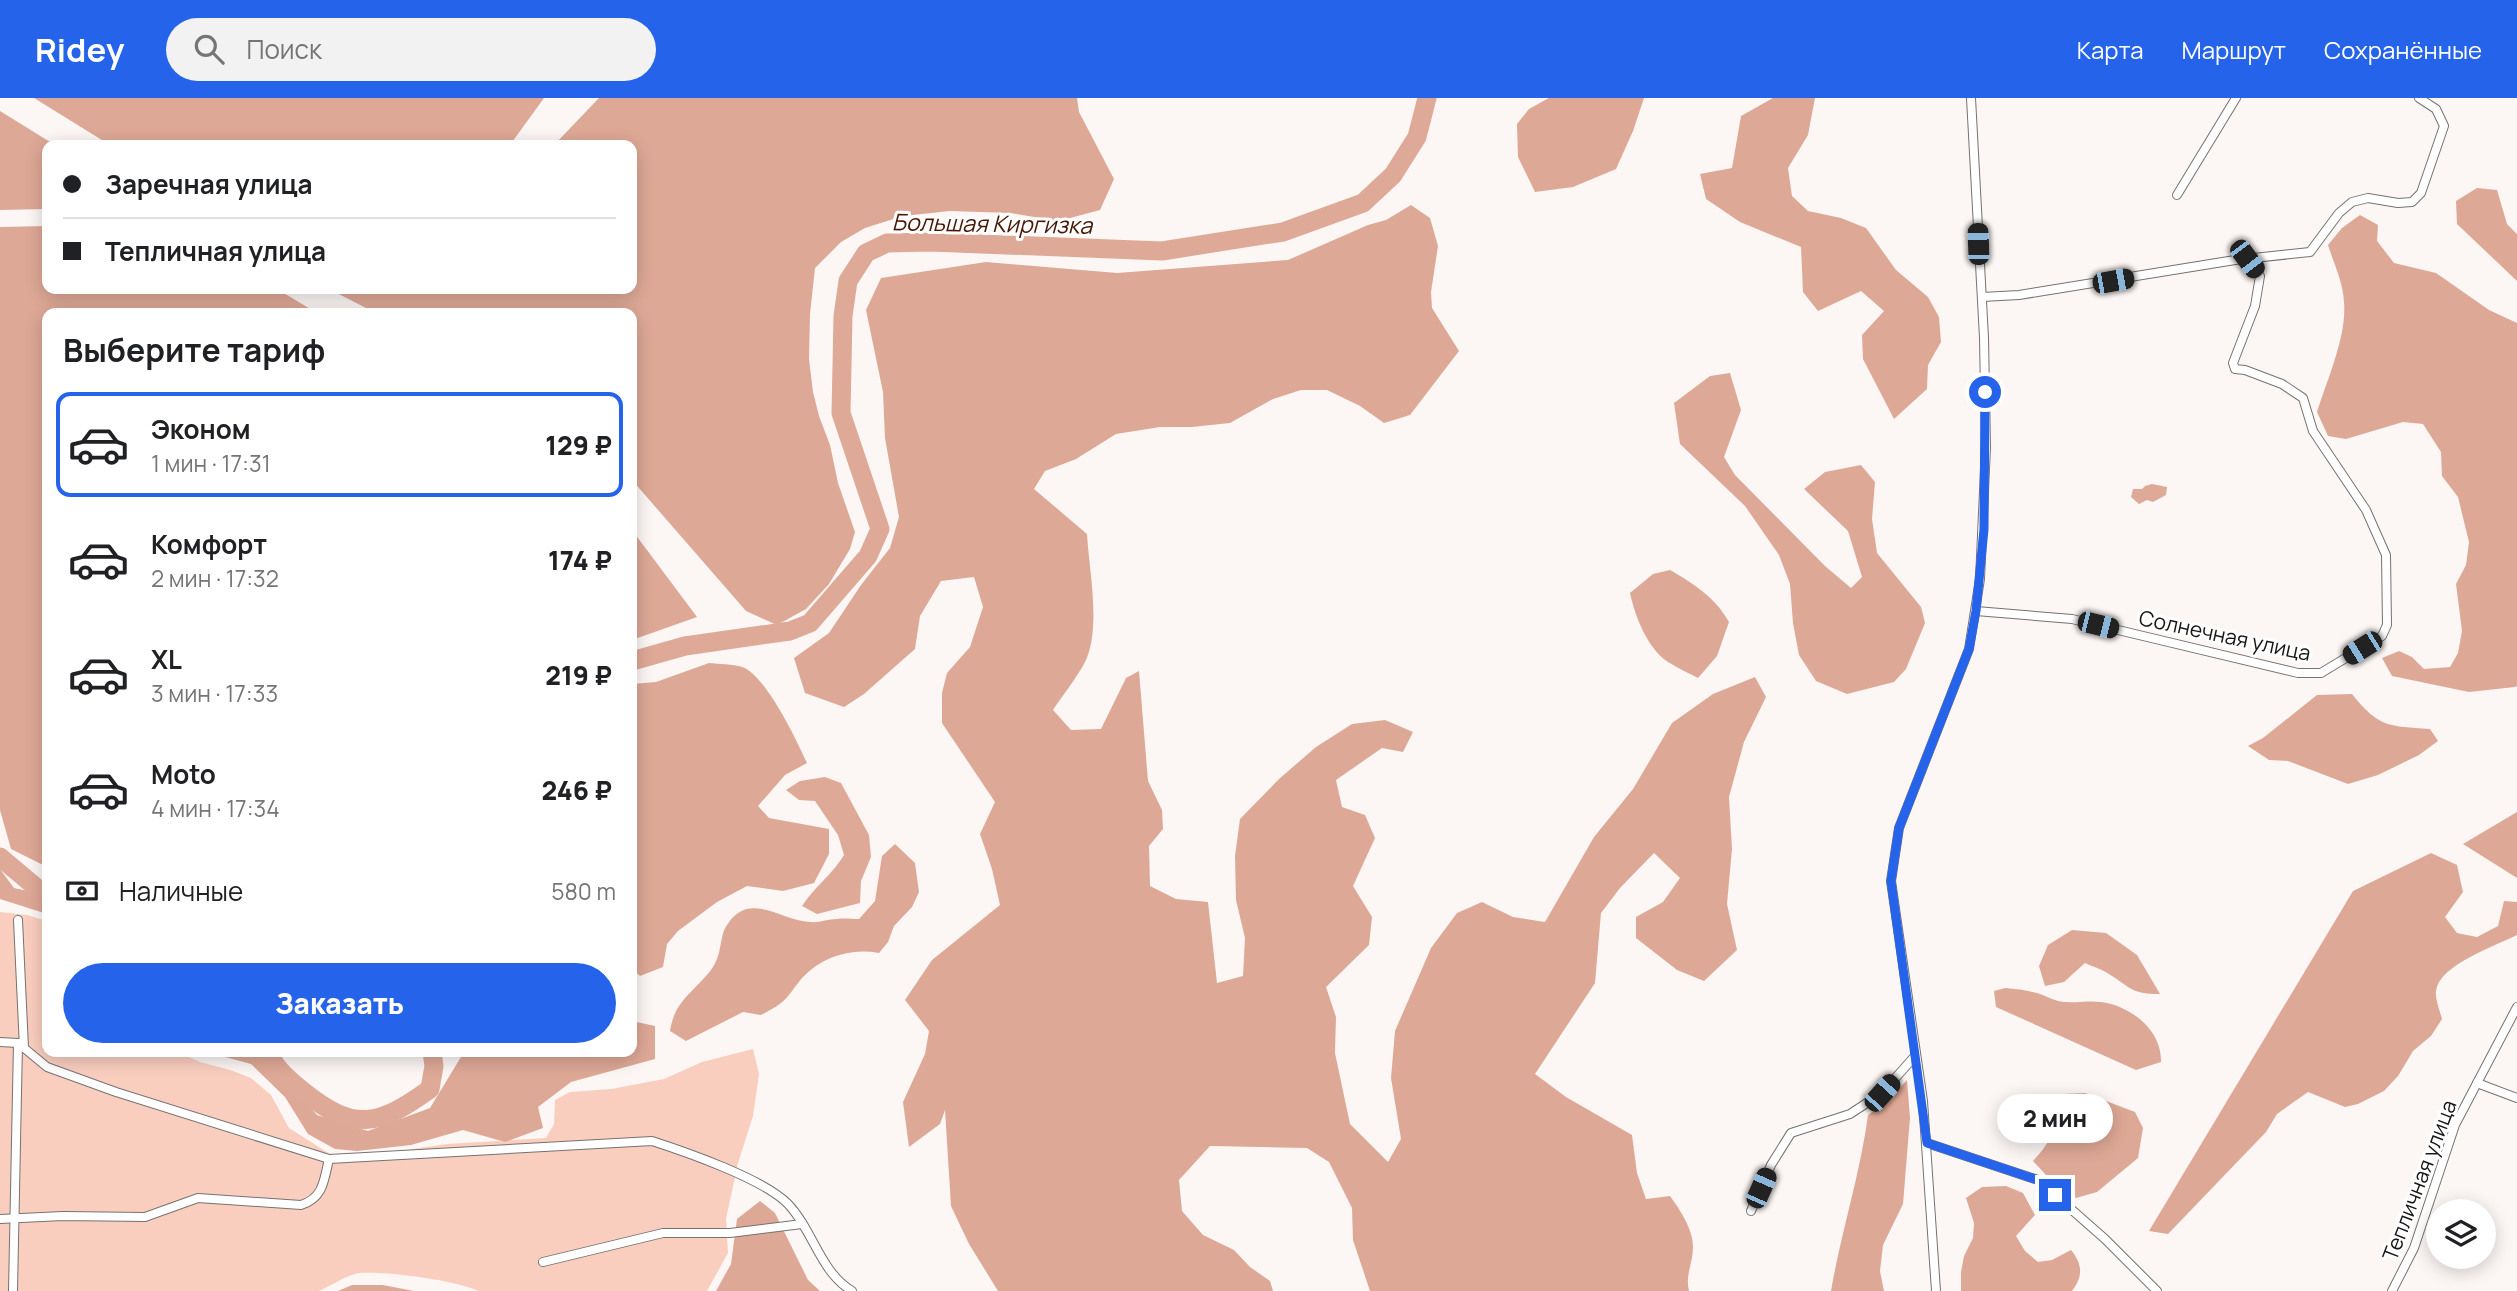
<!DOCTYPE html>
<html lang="ru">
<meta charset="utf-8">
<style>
body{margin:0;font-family:Manrope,sans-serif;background:#f2f2f2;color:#202124;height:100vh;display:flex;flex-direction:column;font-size:26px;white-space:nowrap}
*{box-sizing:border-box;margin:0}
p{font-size:23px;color:#757577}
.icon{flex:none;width:38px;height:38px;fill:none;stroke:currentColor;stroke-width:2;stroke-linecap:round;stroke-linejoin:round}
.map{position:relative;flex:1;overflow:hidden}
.sheet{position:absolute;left:42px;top:210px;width:595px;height:749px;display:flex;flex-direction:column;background:#fff;border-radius:14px;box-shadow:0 4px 18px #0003}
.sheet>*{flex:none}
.top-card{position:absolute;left:42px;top:42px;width:595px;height:154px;border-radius:14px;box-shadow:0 4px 18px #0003;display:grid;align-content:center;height:154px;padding:0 21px;background:#fff}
.controls{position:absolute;left:2426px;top:1101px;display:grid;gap:14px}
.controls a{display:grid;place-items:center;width:70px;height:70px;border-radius:50%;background:#fff;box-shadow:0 4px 18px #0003;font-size:35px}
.end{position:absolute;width:32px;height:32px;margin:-16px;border:9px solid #2563eb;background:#fff;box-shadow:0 0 0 4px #fff}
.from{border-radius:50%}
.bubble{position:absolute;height:49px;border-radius:24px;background:#fff;box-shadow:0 4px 18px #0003;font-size:23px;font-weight:800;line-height:49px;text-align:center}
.car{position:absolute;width:21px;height:42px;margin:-21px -10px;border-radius:9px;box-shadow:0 0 5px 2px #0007;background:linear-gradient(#222 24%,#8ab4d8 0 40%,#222 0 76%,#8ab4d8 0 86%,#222 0)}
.top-card b{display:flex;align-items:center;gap:24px;height:66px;font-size:26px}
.top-card b+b{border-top:2px solid #e0e0e0}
.top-card i{width:18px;height:18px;background:#202124}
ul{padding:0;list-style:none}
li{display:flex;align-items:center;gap:21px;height:105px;margin:0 14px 10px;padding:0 7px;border:4px solid transparent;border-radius:14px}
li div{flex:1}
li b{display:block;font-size:26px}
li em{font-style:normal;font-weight:800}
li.current{border-color:#2563eb}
li>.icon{width:63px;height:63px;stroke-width:1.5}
h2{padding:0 21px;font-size:32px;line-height:84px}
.pay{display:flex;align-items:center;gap:18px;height:77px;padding:0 21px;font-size:26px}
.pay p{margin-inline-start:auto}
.primary-button{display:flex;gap:14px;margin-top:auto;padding:14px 21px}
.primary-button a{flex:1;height:80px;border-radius:42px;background:#2563eb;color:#fff;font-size:28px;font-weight:800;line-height:80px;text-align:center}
header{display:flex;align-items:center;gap:42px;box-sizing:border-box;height:98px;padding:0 35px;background:#2563eb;color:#fff}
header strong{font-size:33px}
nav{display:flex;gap:38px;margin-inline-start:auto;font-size:24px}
.search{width:490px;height:63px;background:#f2f2f2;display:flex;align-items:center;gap:18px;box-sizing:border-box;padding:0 24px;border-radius:38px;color:#757577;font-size:26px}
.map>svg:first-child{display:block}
.green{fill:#facebf}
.forest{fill:#dea896}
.water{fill:#dfa997}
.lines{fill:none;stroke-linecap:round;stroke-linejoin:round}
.river{stroke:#dfa997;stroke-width:19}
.street-casing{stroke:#767270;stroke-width:10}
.street{stroke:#fff;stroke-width:8}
.route{stroke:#2563eb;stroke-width:9}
.labels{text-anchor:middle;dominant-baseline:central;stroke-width:6;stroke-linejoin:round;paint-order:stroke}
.street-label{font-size:21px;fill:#181615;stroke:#fff}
.water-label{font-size:23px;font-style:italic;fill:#481706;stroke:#fff}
</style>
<header>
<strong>Ridey</strong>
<div class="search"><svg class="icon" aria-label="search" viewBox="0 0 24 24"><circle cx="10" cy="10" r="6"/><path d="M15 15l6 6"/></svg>Поиск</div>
<nav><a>Карта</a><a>Маршрут</a><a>Сохранённые</a></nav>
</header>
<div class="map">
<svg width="2517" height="1193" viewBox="0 0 2517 1193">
<rect width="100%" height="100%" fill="#fcf7f5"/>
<path class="green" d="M 0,814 L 27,817 L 47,823 L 47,954 L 178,954 L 200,964 L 230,972 L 251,980 L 271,997 L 289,1030 L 339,1062 L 447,1046 L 546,1040 L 554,1026 L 555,1002 L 570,994 L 611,991 L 664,981 L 702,964 L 753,951 L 759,976 L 753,1018 L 738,1065 L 726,1121 L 728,1155 L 707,1193 L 479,1193 C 455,1182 386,1173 359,1175 C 346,1177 331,1188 319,1193 L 0,1193 Z"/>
<g class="forest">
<polygon points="34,0 544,0 510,47 110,47"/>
<polygon points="599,0 1077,0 1079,14 1114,81 1100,112 1059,123 1010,115 950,113 903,118 865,130 841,144 815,170 810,216 809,261 813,294 819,318 830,347 838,385 855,434 850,451 829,486 806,511 777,527 746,513 632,382 632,215 385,215 366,210 329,191 632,191 632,47 554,47"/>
<polygon points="1549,0 1644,0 1633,33 1616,71 1573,89 1535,94 1518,59 1517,26 1529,11"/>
<polygon points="1773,0 1815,0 1808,37 1788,70 1792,98 1808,113 1841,120 1866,130 1896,172 1928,199 1939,219 1941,244 1928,267 1927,291 1894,321 1863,261 1862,237 1884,213 1861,193 1818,213 1803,194 1801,149 1740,124 1706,101 1700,76 1732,70 1741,18"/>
<polygon points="0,13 55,47 47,47 47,111 0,112"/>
<polygon points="2477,90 2497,92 2507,126 2517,136 2517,183 2457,126 2456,103"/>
<path d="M 1411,107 L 1430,120 L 1438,148 L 1431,194 L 1432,210 L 1459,253 L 1410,317 L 1384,325 L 1360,308 L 1327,292 L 1301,292 L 1273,301 L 1230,325 L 1192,329 L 1160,329 L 1116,336 L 1076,361 L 1045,373 L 1034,391 L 1087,436 C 1089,472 1102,533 1084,566 C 1075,582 1063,597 1053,612 L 1071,632 L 1101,631 L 1126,580 L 1139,573 L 1148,683 L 1162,712 L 1163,731 L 1149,748 L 1150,788 L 1176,801 L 1208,804 L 1217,885 L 1243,878 L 1245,840 L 1236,802 L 1235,758 L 1240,721 L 1279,681 L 1316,649 L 1352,626 L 1385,622 L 1413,634 L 1403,654 L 1382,650 L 1336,682 L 1342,709 L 1365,717 L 1375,740 L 1353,788 L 1372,819 L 1369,847 L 1326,889 L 1336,919 L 1335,955 L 1350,1026 L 1388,1064 L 1401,1041 L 1391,980 L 1395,933 L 1431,850 L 1457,815 L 1482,804 L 1513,819 L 1545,824 L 1594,739 L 1633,691 L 1672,625 L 1713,596 L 1755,579 L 1766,599 L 1744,644 L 1729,699 L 1732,751 L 1727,806 L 1737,852 L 1704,883 L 1677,872 L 1636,840 L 1636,819 L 1663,804 L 1680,780 L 1654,755 L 1620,790 L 1601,815 L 1595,885 L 1535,976 L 1566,999 L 1632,1037 L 1637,1075 L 1646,1101 L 1670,1098 C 1680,1112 1693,1131 1693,1149 C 1693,1165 1685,1177 1689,1193 L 1370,1193 L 1353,1142 L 1352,1110 L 1329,1064 L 1307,1050 L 1210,1048 L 1179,1082 L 1182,1113 L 1203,1137 L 1234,1152 L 1250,1169 L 1270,1183 L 1273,1193 L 998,1193 L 969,1146 L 951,1108 L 945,1012 L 940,1026 L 909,1049 L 903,1004 L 925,956 L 929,933 L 905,902 L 932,862 L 1000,807 L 992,771 L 980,736 L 995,704 L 942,625 L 942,595 L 947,575 L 970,549 L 983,509 L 974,479 L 941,483 L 920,518 L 915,551 L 864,596 L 844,609 L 805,595 L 794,560 L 829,535 L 861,487 L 890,450 L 899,419 L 885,340 L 883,294 L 866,212 L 881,180 L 986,164 L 1117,175 L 1288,162 L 1368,127 L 1386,122 Z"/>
<path d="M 2360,117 L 2378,127 L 2377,143 L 2394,165 L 2436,175 L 2489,212 L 2517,225 L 2517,588 L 2515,589 L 2469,594 L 2392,578 L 2382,560 L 2399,553 L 2412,559 L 2424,571 L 2450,569 L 2458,555 L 2462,533 L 2456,486 L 2466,467 L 2469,444 L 2458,399 L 2442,378 L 2441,354 L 2423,326 L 2403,324 L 2346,341 L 2328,338 L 2317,314 C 2327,282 2347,238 2344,204 C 2343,184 2334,166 2328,147 L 2342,130 Z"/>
<polygon points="47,128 47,191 277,191 317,215 47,215 47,769 11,751 0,712 0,129"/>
<polygon points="1730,275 1741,312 1724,359 1735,377 1825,468 1851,490 1862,479 1848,433 1804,391 1825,374 1861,367 1875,384 1872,421 1877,455 1921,509 1925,525 1906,571 1894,584 1847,596 1816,583 1799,557 1793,525 1790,486 1779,457 1745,408 1680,346 1674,305 1710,278"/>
<polygon points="632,432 697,519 632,542"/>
<path d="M 1670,472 C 1694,486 1715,499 1729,524 L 1717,558 L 1698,580 C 1689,575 1677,570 1668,564 C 1647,550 1635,518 1630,495 L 1653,476 Z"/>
<path d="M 709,565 C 719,566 733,566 742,569 C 766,577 797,643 807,665 L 785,677 L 758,708 L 769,720 L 829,731 L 829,756 L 814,785 L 783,793 L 747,788 L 717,804 L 678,833 L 667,846 L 663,869 L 640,878 L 632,871 L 632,586 L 656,584 Z"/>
<path d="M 2352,596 C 2379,630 2389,628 2430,631 L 2438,643 L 2419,657 L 2378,677 L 2348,686 L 2288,663 L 2269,662 L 2248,648 L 2263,640 L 2317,597 Z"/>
<polygon points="2517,714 2517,780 2463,746"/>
<path d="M 895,746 L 915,765 L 919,794 L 912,809 L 894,828 L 888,844 L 879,855 C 851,850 823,858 802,880 C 795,888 789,899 781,905 C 775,910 768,913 761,917 L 743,914 L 686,943 L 670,933 C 675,902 693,895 711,872 C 723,856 719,838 727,827 C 749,792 779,822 810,824 C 819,825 828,821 837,821 C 844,820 852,821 859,821 L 875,803 L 882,758 Z"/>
<path d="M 2431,755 L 2457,767 L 2463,794 L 2445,819 L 2457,835 L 2477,839 L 2498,828 L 2504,803 L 2517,804 L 2517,837 C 2495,848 2439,867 2436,893 C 2435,901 2440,913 2442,921 L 2431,938 L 2413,953 L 2398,978 L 2384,993 L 2358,1006 L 2345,1009 L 2308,994 L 2277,1016 L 2266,1034 L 2168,1136 L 2149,1133 L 2353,793 Z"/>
<polygon points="0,771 14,790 47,797 47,816 0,801"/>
<path d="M 2072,832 L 2106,835 L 2137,857 L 2160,896 C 2133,896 2132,891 2112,878 C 2104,872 2094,869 2085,865 L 2064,884 L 2045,888 L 2039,868 L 2048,847 Z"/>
<path d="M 2005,890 C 2016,891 2027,892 2037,895 C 2044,897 2051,901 2058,903 C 2071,906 2087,902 2101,904 C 2131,908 2162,932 2161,964 L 2136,972 L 1996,909 L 1994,893 Z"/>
<polygon points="632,923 655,928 655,961 571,984 538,1009 543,1030 505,1044 463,1032 411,1047 357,1053 335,1051 308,1036 285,999 251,966 207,954 261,954 317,1017 368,1033 430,1010 464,954 632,954"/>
<path d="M 1907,982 L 1910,1020 L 1903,1106 L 1883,1147 L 1880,1173 L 1884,1193 L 1831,1193 C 1841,1134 1860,1077 1868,1017 L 1889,1002 Z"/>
<path d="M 2085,995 L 2135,1014 L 2143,1030 L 2138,1060 L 2097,1094 L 2076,1100 L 2046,1077 L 2033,1063 C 2053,1042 2060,1024 2062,996 Z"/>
<path d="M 2006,1088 L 2023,1095 L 2035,1117 L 2016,1138 L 2025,1153 L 2038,1164 L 2052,1162 L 2071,1152 C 2083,1167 2083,1178 2072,1193 L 1961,1193 L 1961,1174 L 1964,1158 L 1973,1140 L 1974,1125 L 1966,1100 L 1982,1089 Z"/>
<polygon points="760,1103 775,1115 808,1182 820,1193 716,1193 731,1166 737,1121"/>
<polygon points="352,1187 383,1187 414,1193 338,1193"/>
</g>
<g class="water">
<polygon points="2152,386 2167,389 2166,397 2153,404 2147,402 2139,406 2131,399 2133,391 2142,391 2145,388"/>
<path d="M 825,679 L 841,685 L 869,737 L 871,759 L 861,783 L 860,805 L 817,816 L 802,808 C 814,789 833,776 844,757 L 838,737 L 815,703 L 799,702 L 786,692 L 800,683 Z"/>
</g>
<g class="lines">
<g class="river">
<polyline points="632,563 685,548 790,533 810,525 868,458 880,431 841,315 843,218 848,183 866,155 887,145 931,144 1162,153 1283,134 1363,105 1393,77 1417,39 1427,0"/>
<polyline points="0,759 38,791 47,794"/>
<path d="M 268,954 C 276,971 289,982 304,994 C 355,1035 380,1027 430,991 L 434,968 L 432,954"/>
</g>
<g class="street-casing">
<g id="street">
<polyline points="2177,97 2236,0"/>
<polyline points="1982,199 2019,197 2235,162 2310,154 2339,115 2352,104 2368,100 2398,105 2412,104 2421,95 2444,28 2436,11 2419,0"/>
<polyline points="1976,513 2072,521 2298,575 2321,575 2382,538 2387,527 2386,457 2366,412 2313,333 2303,300 2282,286 2245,272 2235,271 2233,265 2255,208 2260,178 2247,161"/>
<polyline points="18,822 24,950"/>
<path d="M 0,944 L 18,945 L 47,969 L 116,994 L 329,1061 L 652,1043 C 686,1054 764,1081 788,1106 C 813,1132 820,1174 852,1193"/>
<polyline points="2477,985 2517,1000"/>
<polyline points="1927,1045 2038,1082 2105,1141 2157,1193"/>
<polyline points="1751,1113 1771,1067 1791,1035 1850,1016 1882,995 1915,958"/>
<path d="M 0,1121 L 63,1118 L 145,1119 L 198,1100 L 301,1107 C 324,1100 324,1081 329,1061"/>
<polyline points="543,1164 663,1135 730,1135 802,1126"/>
<polyline points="13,1193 18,945"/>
<polyline points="1936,1193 1923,1003 1891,783 1899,730 1969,551 1980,481 1986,349 1984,240 1971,0"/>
<polyline points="2392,1193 2414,1150 2455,1027 2517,909"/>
</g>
</g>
<use href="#street" class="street"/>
</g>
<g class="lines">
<polyline class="route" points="1985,294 1984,431 1976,513 1969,551 1899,730 1891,783 1927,1045 2038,1082 2055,1097"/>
</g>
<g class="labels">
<g class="street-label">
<text transform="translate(2225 537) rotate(12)">Солнечная улица</text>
<text transform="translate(2419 1082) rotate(-69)">Тепличная улица</text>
</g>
<g class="water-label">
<text transform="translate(992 125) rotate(1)">Большая Киргизка</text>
</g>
</g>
</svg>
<div class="controls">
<a><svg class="icon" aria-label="layers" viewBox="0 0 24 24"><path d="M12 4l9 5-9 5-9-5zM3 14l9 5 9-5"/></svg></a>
</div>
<i class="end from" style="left:1985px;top:294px"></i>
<i class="end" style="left:2055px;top:1097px"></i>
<div class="bubble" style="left:1997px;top:996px;width:116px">2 мин</div>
<i class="car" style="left:1978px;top:146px;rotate:358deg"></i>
<i class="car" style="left:2247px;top:161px;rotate:143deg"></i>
<i class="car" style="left:2113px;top:183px;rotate:80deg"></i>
<i class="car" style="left:2098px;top:527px;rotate:104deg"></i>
<i class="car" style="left:2362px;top:550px;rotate:238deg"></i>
<i class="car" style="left:1882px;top:995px;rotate:42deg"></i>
<i class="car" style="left:1761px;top:1090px;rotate:24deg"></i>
<div class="top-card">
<b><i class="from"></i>Заречная улица</b>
<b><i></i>Тепличная улица</b>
</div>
<section class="sheet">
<h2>Выберите тариф</h2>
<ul>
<li class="current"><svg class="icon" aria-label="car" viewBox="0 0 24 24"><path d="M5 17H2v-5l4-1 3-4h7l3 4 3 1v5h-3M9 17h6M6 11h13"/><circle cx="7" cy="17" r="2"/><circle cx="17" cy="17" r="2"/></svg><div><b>Эконом</b><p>1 мин · 17:31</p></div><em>129 ₽</em></li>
<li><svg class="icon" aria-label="car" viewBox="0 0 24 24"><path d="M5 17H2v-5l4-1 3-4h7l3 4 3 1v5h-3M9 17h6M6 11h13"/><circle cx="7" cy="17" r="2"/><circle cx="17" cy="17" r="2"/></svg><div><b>Комфорт</b><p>2 мин · 17:32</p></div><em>174 ₽</em></li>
<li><svg class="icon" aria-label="car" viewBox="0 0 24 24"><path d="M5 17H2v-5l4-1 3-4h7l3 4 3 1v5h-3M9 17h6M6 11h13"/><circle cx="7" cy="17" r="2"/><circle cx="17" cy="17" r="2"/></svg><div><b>XL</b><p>3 мин · 17:33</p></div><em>219 ₽</em></li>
<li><svg class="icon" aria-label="car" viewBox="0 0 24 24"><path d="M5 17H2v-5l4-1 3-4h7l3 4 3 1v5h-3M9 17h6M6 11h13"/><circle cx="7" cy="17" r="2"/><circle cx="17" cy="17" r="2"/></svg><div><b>Moto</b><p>4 мин · 17:34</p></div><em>246 ₽</em></li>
</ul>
<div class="pay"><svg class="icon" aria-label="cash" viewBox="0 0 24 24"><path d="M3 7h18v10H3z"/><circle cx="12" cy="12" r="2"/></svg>Наличные<p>580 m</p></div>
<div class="primary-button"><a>Заказать</a></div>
</section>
</div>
